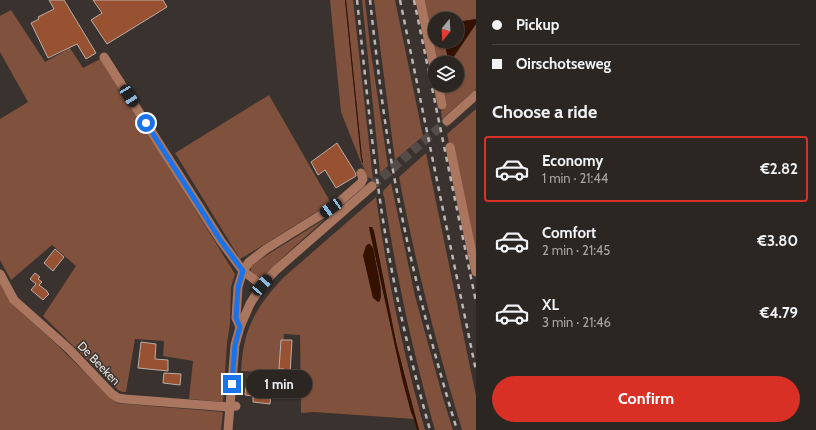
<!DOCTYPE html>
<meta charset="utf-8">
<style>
body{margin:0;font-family:Cabin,sans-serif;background:#37322f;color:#f1f3f6;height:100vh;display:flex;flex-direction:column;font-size:15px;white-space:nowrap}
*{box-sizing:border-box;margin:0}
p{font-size:13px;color:#a6a5a5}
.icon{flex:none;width:22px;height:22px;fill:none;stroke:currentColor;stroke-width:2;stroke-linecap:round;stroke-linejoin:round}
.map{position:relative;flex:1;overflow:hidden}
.sheet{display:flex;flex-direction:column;background:#2b2622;width:340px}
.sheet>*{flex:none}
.banner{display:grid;align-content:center;height:88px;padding:0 16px;background:#2b2622}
.needle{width:26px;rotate:198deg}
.tools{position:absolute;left:428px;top:12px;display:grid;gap:8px}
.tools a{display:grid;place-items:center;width:36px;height:36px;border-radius:50%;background:#2b2622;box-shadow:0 1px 3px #0004,0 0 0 1px #474340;font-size:20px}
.end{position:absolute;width:18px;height:18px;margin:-9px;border:5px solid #1a73e8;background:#fff;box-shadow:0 0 0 2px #fff}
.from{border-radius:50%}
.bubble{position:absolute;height:28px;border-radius:14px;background:#2b2622;box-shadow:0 1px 3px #0004,0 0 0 1px #474340;font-size:13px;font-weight:700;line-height:28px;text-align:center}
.car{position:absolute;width:12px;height:24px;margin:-12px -6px;border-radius:5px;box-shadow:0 0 3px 1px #0007;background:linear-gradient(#222 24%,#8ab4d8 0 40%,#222 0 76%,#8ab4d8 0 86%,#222 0)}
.banner b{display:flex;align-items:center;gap:14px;height:38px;font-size:15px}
.banner b+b{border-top:1px solid #474340}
.banner i{width:10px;height:10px;background:#f1f3f6}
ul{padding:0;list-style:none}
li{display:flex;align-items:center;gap:12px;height:66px;margin:0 8px 6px;padding:0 8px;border:2px solid transparent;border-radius:4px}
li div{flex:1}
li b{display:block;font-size:15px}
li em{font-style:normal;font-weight:700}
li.active{border-color:#d93025}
li>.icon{width:36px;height:36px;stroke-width:1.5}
h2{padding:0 16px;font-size:18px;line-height:48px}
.action{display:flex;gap:8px;margin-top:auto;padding:8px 16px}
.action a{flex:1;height:46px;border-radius:24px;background:#d93025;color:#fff;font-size:16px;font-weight:700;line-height:46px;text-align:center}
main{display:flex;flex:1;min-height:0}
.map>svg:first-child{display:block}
.green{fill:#80513c;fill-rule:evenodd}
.water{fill:#341101}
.building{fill:#995231;stroke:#b8aeaa}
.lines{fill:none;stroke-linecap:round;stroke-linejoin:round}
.minor-tunnel{stroke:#534c49;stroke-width:9;stroke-dasharray:9 4.5;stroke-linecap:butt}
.minor{stroke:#aa765f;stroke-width:9}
.rail{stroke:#bcb6b4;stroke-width:2.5;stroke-dasharray:5 5;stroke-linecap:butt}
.route{stroke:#1a73e8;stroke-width:5}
.labels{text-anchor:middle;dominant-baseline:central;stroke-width:3;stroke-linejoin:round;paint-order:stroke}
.street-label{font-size:12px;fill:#e6e1df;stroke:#39322e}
</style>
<main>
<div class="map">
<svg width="476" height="430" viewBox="0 0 476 430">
<rect width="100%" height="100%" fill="#39322e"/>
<g class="green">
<polygon points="330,0 345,0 361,158 363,162 362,158 346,0 353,0 373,179 372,180 372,179 365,176 364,173 366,172 360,160 341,112"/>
<polygon points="362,0 365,0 370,46 388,166 380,173"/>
<polygon points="374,0 395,0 423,136 395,160 389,115"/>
<polygon points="422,0 476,0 476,19 457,22 457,19 435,19 435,41 444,41 449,63 435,63"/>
<polygon points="11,10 45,62 70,48 83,68 102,58 235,274 231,287 230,324 227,343 223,402 189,399 193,361 163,356 164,341 135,339 126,392 122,392 118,390 43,316 76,266 52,245 11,280 0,260 0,119 28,102 0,52 0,16"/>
<polygon points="476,24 476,89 442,119 441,111 444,109 439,85 457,85 457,63 450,63"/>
<polygon points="269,95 331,203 252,252 240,259 175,153"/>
<polygon points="476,109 476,266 447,134"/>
<path d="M 426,153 L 476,396 L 476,430 L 462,430 C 437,347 415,262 399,177 Z"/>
<path d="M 391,183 L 415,296 L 443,398 L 453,430 L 435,430 C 413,353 396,275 384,196 L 383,195 L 383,191 Z"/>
<path d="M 376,197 C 387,276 403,353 425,430 L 419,430 L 405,377 L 396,342 L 377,248 L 369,228 L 402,378 L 411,412 L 414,419 L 314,412 L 301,413 L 300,335 L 284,334 L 282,369 L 281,372 L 278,373 L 241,371 C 242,358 243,344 248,331 C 255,310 269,293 284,277 ZM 373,248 L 381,289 L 381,298 L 373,298 L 363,255 Z"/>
<polygon points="325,219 281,259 264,276 258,277 251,271 251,265"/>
<polygon points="0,282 12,304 53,341 116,403 223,412 221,430 0,430"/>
</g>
<g class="water">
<polygon points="345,0 346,0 362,158 363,162 362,163 361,158"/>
<polygon points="476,19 476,24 449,63 444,41 457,41 457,22"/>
<polygon points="369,227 372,227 374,231 396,342 405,377 419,430 417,430 414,419 411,412 402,378"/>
<path d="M 368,244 L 370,244 L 373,248 C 375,261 383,290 380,301 L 378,302 L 373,298 L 363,255 L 366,246 Z"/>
</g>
<g class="building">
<polygon points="49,0 64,0 96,53 86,59 77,44 48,58 31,23 39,19 38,17 54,9"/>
<polygon points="93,0 163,0 167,7 107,44 91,20 102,13"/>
<polygon points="337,143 355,172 356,176 336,188 325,170 318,175 311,162"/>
<polygon points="55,249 64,257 53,271 44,263"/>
<polygon points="35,273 40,277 38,279 42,282 39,285 47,291 47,292 49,294 43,300 31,290 36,284 30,279"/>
<polygon points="281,340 292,340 290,374 297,374 297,392 283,391 284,369 279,369"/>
<polygon points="141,342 156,344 155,359 168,360 168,371 138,368"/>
<polygon points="164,373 181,374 180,385 163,383"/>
<polygon points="246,385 258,386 258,390 271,391 270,404 253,402 253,396 245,395"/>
</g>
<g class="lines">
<polyline class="minor-tunnel" points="372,186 447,121"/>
<g class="minor">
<polyline points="420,0 435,72"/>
<polyline points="104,57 221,241 243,271 262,285"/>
<polyline points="438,85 442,105"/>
<polyline points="447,121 476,95"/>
<polyline points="450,147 476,272"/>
<polyline points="0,274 14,300 69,349 112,394 118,398 125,399 229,407 236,406"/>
<polyline points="240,327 236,318 238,287 243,271 249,262 266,249 324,213 337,204 361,183 363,179 361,173"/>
<polyline points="228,430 235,345 240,327 250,304 262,285 276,270 372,186"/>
</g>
<g class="rail">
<path d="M 357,0 C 364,64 370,129 379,193 C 390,273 408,352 430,430"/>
<path d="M 370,0 C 376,53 382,106 391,159 C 407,251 430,341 457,430"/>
<polyline points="400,0 476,371"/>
<polyline points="414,0 476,302"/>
</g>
</g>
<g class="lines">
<polyline class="route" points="146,123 221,241 243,271 238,287 236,318 240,327 235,345 232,384"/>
</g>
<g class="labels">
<g class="street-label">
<text transform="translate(99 363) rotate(46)">De Beeken</text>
</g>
</g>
</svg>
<div class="tools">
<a><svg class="needle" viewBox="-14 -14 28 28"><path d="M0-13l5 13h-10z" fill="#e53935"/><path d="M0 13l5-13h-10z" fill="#a6a5a5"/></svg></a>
<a><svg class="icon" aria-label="layers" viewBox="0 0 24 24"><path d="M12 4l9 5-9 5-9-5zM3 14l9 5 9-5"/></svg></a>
</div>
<i class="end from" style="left:146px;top:123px"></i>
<i class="end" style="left:232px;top:384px"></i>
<div class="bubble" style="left:246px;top:370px;width:66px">1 min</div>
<i class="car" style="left:129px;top:96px;rotate:148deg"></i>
<i class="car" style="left:331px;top:208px;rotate:235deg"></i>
<i class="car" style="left:262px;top:285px;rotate:42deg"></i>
</div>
<section class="sheet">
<div class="banner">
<b><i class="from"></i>Pickup</b>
<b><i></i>Oirschotseweg</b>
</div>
<h2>Choose a ride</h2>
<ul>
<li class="active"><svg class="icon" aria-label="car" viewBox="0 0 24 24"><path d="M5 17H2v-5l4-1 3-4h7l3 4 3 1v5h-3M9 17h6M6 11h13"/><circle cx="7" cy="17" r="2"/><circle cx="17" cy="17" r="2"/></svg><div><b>Economy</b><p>1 min · 21:44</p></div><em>€2.82</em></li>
<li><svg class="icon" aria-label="car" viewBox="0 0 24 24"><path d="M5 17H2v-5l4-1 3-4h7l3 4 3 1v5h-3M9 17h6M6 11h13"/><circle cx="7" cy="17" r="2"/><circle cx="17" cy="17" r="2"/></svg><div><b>Comfort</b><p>2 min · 21:45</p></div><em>€3.80</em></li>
<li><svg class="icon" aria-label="car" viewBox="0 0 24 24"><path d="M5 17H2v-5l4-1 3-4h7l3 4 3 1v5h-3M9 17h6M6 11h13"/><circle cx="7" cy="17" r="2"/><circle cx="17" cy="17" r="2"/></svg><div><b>XL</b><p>3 min · 21:46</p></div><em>€4.79</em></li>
</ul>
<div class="action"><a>Confirm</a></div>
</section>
</main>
